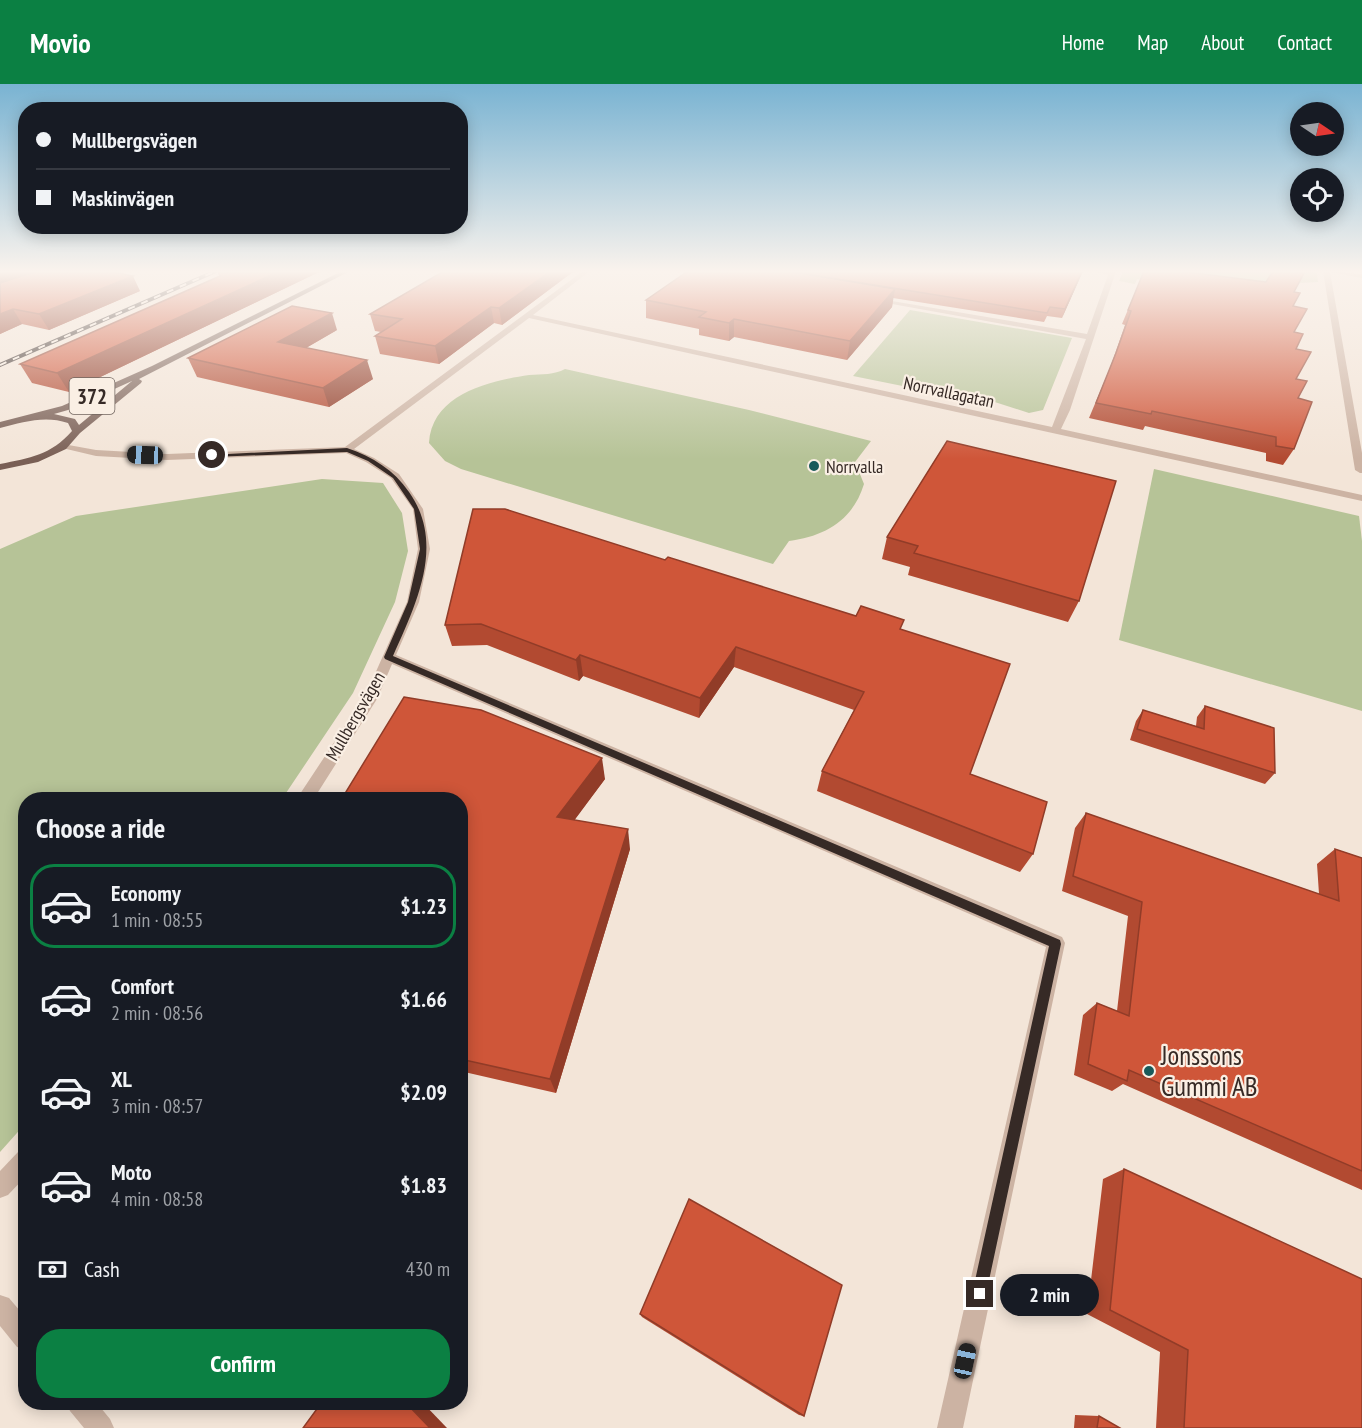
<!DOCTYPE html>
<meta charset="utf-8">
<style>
body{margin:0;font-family:"PT Sans Narrow",sans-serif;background:#20242c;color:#f1f3f6;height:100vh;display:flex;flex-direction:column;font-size:22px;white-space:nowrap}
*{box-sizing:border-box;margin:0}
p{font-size:20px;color:#9ea1a6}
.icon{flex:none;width:33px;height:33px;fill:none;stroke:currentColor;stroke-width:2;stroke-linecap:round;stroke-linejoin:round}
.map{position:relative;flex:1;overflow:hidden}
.drawer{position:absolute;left:18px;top:708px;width:450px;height:618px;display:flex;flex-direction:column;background:#171b24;border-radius:24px;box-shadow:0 3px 15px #0003}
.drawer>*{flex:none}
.top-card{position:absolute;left:18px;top:18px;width:450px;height:132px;border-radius:24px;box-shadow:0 3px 15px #0003;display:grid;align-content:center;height:132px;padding:0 18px;background:#171b24}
.needle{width:39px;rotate:103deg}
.controls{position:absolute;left:1290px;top:18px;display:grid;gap:12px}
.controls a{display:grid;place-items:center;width:54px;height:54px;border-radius:50%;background:#171b24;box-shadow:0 3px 15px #0003;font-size:30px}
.end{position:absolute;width:27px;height:27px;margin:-14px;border:8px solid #362a26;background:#fff;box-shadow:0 0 0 3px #fff}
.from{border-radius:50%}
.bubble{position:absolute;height:42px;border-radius:21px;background:#171b24;box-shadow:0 3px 15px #0003;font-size:20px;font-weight:600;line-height:42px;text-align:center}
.car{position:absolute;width:18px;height:36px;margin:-18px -9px;border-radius:8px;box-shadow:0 0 4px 2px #0007;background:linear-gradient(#222 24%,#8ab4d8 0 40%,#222 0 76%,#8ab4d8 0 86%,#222 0)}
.top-card b{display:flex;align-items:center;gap:21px;height:57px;font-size:22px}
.top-card b+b{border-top:2px solid #363941}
.top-card i{width:15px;height:15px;background:#f1f3f6}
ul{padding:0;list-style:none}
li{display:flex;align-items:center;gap:18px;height:84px;margin:0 12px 9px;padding:0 6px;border:3px solid transparent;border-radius:24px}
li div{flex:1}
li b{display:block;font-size:22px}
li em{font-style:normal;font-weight:600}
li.current{border-color:#0b8043}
li>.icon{width:54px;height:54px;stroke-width:1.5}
h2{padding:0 18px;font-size:27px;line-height:72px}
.pay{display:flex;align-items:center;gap:15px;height:66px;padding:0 18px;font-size:22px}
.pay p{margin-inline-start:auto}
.cta{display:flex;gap:12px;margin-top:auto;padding:12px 18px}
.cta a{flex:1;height:69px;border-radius:24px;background:#0b8043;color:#fff;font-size:24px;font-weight:600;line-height:69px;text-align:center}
header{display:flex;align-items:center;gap:36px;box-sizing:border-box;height:84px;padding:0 30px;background:#0b8043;color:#fff}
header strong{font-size:28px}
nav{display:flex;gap:33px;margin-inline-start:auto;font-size:21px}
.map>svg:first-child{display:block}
.green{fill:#b6c397}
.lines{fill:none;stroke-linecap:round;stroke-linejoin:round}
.street{fill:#ccb3a3;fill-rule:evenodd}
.primary{fill:#795f55;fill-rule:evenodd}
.rail-casing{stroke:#362a26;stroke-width:4}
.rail{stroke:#faefe4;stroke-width:2;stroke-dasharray:7;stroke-linecap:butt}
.wall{fill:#b24a31}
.shaded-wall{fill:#913c28}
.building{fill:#cf5639;stroke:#913c28;stroke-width:1.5}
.route{fill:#362a26}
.poi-dot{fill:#185a5a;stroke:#faefe4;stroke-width:2}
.labels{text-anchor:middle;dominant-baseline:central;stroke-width:4.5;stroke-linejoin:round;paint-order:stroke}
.far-street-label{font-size:18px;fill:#362a26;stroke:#faefe4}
.far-poi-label{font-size:18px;fill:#362a26;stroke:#faefe4;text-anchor:start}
.shield{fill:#faefe4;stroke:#71655f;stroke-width:1.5}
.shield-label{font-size:21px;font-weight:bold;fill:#362a26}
.near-poi-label{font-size:27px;fill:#362a26;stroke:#faefe4;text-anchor:start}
</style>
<header>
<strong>Movio</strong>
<nav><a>Home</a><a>Map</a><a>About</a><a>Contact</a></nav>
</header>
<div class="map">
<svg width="1362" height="1344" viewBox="0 0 1362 1344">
<rect width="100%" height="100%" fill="#f3e5d8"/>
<g class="green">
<polygon points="1123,187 1307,187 1317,189 1318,198 1300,199 1296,202 1259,211 1137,195 1135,200 1119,197"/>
<polygon points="910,226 1072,254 1043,326 1029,329 976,312 957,313 853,292"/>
<path d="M 565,285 L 749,326 L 871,357 L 855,378 L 864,400 C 853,436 826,452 789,457 L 773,480 L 461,385 L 445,377 L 429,359 C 432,310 489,297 529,291 C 542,290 554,291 565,285 Z"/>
<polygon points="1154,385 1359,432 1362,457 1362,627 1119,556"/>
<polygon points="322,395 383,399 402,429 408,467 395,518 353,609 282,715 26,716 25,1040 0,1068 0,465 76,432"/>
</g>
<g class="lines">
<g class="street">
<polygon points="583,187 590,187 533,231 1052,343 1086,255 870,216 874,214 1087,250 1108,191 1092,187 1116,187 1070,326 1061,345 1362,411 1362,417 529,234 354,365 374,374 399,390 423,425 430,465 419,518 396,571 1062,853 1065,859 963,1344 937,1344 1046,863 392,580 377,615 313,716 296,716 366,610 407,518 418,465 413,425 391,394 366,378 346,369 167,376 96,372 58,363 63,360 96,366 167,370 345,363"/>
<polygon points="1323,187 1362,190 1362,194 1330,188 1362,369 1362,389 1360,389 1355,386"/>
<polygon points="26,1065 26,1092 8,1111 0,1114 0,1087 18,1068"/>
<polygon points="0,1211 9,1214 26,1234 26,1266 17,1263 0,1242"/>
<polygon points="66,1318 96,1318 110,1335 114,1344 84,1344 70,1327"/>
</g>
<path class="primary" d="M 342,187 L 350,187 L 139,295 L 142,297 L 141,299 L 80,349 L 66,365 L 38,378 L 0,386 L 0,380 C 30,374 51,371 72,347 L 68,339 C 45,331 23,338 0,344 L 0,338 L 62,322 L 152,282 ZM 132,297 L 79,341 L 75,335 L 54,330 L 68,326 Z"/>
<g class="rail-casing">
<polyline id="rail" points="0,281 216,187"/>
</g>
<use href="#rail" class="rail"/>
</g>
<g class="wall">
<polygon points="0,187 140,207 49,246 22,240 0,250"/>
<polygon points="321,187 69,308 32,299 20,280"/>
<polygon points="574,187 502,241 494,239 439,280 380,270 375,252 381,248 375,247 370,230"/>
<polygon points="1083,187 1062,234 1047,232 1044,238 893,214 892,223 847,276 734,253 729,257 699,251 699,245 646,234 646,216"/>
<polygon points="1144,187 1294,208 1293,222 1294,248 1296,265 1296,295 1298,314 1294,365 1283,381 1266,377 1266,369 1145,342 1143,346 1089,334 1110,284 1125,241 1122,240"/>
<polygon points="337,246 306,264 373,295 329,323 197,293 188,274"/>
<polygon points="947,357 1079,517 1068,538 908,491 910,483 882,475 887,453"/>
<polygon points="665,476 901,546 970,690 1033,770 1020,788 817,707 822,687 854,626 734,583 699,634 583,592 579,597 487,561 452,562 445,541"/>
<polygon points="1205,622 1275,689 1265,700 1130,656 1136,637 1143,626 1196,642 1197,633"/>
<polygon points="605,695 574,736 630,765 556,1009 460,987 460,716"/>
<polygon points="1086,729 1319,810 1317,780 1335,765 1362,774 1362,1106 1123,1000 1112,1007 1074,991 1083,931 1097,919 1117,927 1128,832 1062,807 1075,744"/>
<polygon points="1124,1085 1362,1344 1156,1344 1160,1268 1087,1230 1103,1095"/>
<polygon points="640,1230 804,1332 799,1331 642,1233"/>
<polygon points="1075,1331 1099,1332 1120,1344 1074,1344"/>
</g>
<g class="shaded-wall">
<polygon points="11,187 60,187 0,209 0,191"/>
<polygon points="280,187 321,187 69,308 57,289"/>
<polygon points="551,187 574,187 502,241 499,224"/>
<polygon points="1082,187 1083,187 1062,234 1065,225"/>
<polygon points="133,192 140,207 49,246 39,230"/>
<polygon points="895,205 892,223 847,276 850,257"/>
<polygon points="491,223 494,239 439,280 435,262"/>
<polygon points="13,225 22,240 0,250 0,230"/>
<polygon points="332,229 337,246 285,276 278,258"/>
<polygon points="734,235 734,253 729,257 729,239"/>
<polygon points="367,276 373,295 329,323 323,304"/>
<polygon points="736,563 734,583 699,634 700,614"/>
<polygon points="580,571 583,592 579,597 576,576"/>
<polygon points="602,674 605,695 562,753 557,733"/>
<polygon points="628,745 630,765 556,1009 550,995"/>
<polygon points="405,1318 422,1318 447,1344 430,1344"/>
</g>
<g class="building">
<polygon points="0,187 11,187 0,191"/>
<polygon points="37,187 108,187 133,192 39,230 13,225 0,230 0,199"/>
<polygon points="218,187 280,187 57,289 20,280 220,192"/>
<polygon points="444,187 551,187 499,224 491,223 435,262 375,252 402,235 370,230"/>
<polygon points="688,187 788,187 895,205 850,257 734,235 729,239 699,233 706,228 646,216"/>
<polygon points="788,187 1082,187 1065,225 1050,223 1047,229"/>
<polygon points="1144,187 1179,187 1266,198 1273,187 1291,187 1304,189 1294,208 1300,209 1293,222 1307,225 1294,248 1303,250 1296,265 1311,268 1296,295 1307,297 1298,314 1312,318 1294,365 1276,362 1276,353 1152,327 1151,330 1096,319 1116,269 1131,227 1128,226"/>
<polygon points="292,222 332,229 278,258 367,276 323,304 188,274"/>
<polygon points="947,357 1116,397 1079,517 914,469 918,462 887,453"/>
<polygon points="473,425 505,425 665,476 668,473 856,532 861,522 904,536 900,545 1010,580 970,690 1047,718 1033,770 822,687 864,608 736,563 700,614 580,571 576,576 481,540 445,541"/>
<polygon points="404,613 481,626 602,674 557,733 628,745 550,995 460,975 460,716 341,716"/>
<polygon points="1205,622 1274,644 1275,689 1137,645 1143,626 1204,645"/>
<polygon points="1086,729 1339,817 1335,765 1362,774 1362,1087 1129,986 1127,997 1088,980 1097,919 1129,932 1142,818 1073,792"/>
<polygon points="1124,1085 1362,1195 1362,1344 1184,1344 1188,1266 1110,1226"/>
<polygon points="689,1115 842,1201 804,1332 640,1230"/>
<polygon points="322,1318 405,1318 430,1344 303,1344"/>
<polygon points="1099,1332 1120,1344 1097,1344"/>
</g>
<linearGradient id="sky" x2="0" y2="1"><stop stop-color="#79b3d2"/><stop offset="0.5" stop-color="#faf3ed"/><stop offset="1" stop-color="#faf3ed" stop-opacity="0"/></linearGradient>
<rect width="1362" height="375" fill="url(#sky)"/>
<path class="route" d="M 347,364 C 373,373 394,386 409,408 C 446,460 416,520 393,572 L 1060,856 L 1061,860 L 985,1215 L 980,1218 L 974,1215 L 972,1210 L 1049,862 L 385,575 L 384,573 L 408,518 L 420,465 L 414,425 L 393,394 L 368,377 L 347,368 L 212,373 L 209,371 Z"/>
<g class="poi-dot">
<circle cx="814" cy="382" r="6"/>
<circle cx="1149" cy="987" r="6"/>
</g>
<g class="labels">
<g class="far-street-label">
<text transform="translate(949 308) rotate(12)">Norrvallagatan</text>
<text transform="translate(355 632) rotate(-60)">Mullbergsvägen</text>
</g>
<g class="far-poi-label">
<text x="826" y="382">Norrvalla</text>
</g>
<rect class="shield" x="69.5" y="294" width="45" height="36" rx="4.5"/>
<g class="shield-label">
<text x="92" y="312">372</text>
</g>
<g class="near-poi-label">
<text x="1161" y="971">Jonssons<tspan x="1161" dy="31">Gummi AB</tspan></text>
</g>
</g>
</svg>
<div class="controls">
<a><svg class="needle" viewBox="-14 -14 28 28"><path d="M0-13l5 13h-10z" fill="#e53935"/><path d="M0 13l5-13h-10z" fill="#9ea1a6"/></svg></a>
<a><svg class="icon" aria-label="locate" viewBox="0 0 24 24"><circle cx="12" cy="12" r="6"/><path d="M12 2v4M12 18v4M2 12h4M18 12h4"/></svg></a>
</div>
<i class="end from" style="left:212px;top:371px"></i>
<i class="end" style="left:980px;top:1210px"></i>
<div class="bubble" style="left:1000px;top:1190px;width:99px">2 min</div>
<i class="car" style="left:145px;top:371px;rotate:272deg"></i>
<i class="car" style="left:965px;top:1277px;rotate:12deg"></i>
<div class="top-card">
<b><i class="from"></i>Mullbergsvägen</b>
<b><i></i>Maskinvägen</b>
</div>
<section class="drawer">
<h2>Choose a ride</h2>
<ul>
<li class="current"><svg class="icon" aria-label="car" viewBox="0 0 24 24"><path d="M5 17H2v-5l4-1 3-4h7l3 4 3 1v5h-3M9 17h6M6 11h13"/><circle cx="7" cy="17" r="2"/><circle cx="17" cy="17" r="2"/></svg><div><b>Economy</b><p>1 min · 08:55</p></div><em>$1.23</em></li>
<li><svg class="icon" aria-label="car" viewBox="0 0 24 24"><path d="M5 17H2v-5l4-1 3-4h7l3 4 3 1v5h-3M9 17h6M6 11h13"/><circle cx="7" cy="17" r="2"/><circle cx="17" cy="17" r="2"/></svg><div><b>Comfort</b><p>2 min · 08:56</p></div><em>$1.66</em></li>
<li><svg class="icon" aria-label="car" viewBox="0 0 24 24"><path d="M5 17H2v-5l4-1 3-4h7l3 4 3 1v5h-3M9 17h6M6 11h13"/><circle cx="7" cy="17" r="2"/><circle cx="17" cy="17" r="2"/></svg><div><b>XL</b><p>3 min · 08:57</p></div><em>$2.09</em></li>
<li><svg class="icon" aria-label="car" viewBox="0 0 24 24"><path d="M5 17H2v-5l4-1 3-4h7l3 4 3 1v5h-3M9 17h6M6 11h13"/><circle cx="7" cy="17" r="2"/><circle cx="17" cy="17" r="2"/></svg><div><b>Moto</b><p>4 min · 08:58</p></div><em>$1.83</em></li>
</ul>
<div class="pay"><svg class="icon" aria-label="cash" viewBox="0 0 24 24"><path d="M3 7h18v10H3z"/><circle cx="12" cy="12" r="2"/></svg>Cash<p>430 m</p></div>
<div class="cta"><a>Confirm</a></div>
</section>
</div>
